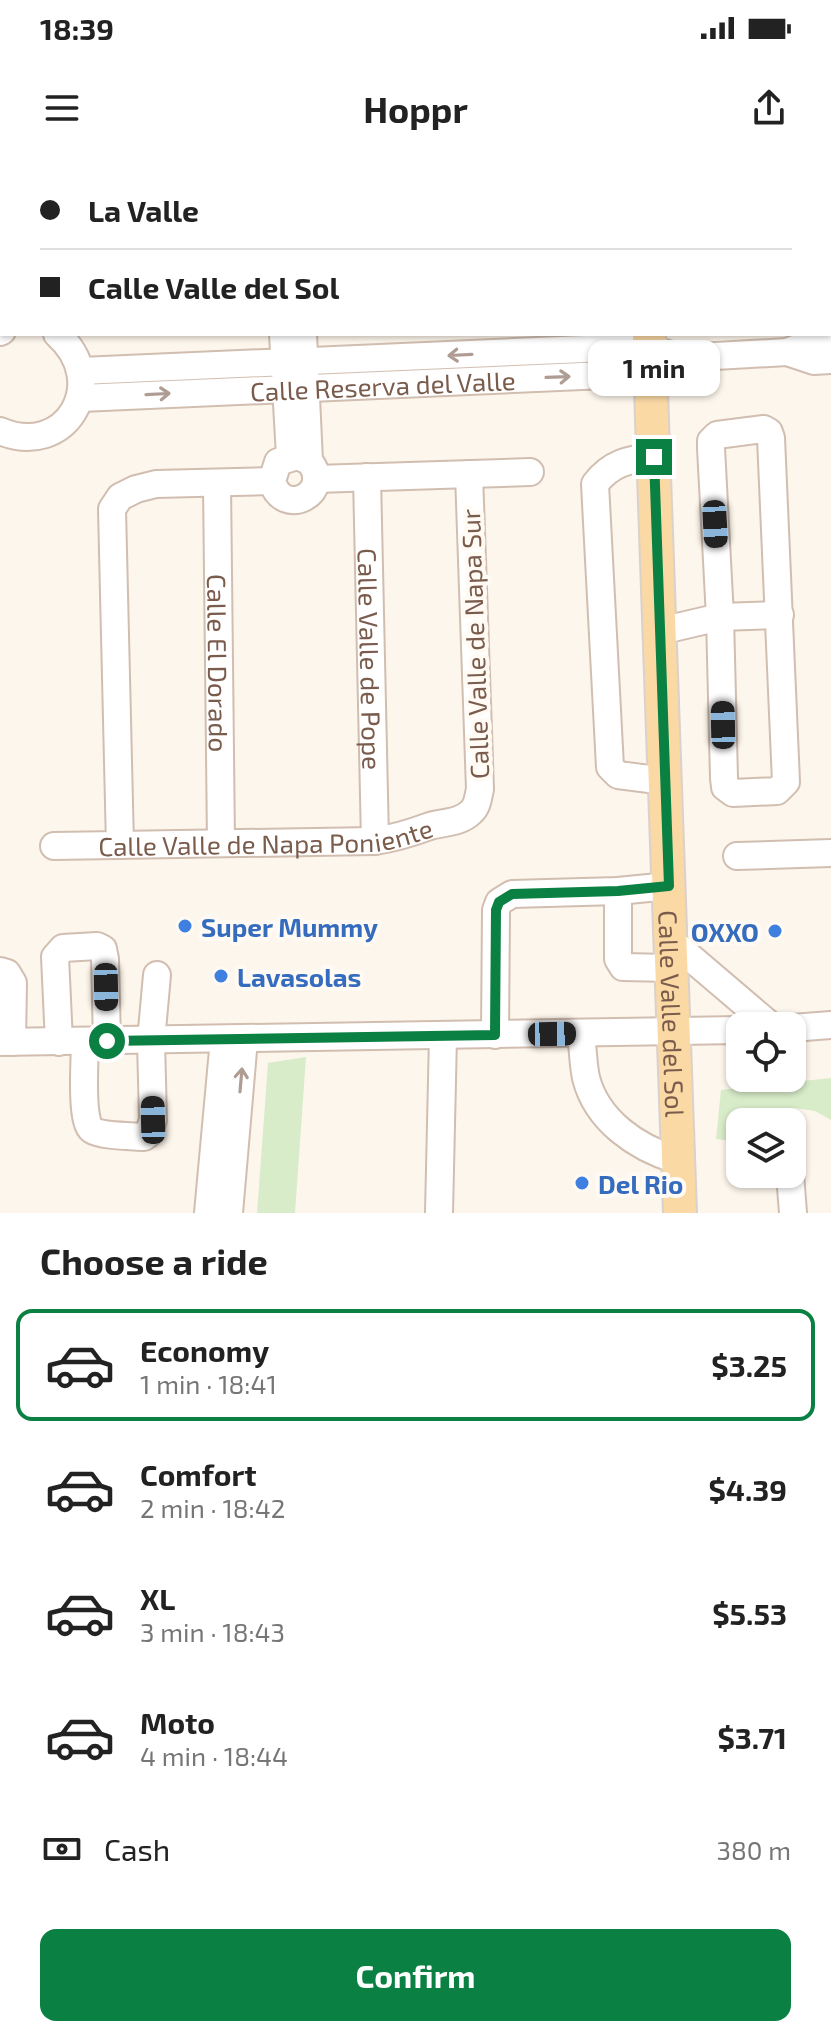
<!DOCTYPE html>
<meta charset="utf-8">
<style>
body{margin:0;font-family:"Exo 2",sans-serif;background:#f2f2f2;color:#222;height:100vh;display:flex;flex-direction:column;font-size:30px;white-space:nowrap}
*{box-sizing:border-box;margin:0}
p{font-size:26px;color:#767676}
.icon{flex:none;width:44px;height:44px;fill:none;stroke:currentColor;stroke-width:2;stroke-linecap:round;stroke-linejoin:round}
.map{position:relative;height:1053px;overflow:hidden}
.drawer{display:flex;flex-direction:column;background:#fff;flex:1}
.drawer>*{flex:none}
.hud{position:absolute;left:0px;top:0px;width:832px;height:176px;box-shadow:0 2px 6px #0004;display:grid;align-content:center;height:176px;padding:0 40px;background:#fff}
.fabs{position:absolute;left:726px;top:852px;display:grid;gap:16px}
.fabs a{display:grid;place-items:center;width:80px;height:80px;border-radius:16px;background:#fff;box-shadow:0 2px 6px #0004;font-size:40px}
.end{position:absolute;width:36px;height:36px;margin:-18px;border:10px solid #0b8043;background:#fff;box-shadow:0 0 0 4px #fff}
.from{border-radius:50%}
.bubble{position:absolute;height:56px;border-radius:16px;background:#fff;box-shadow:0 2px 6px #0004;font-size:26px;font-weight:700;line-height:56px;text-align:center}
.car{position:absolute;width:24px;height:48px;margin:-24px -12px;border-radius:10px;box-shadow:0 0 6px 2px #0007;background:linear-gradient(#222 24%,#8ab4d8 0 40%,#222 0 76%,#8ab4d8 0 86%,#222 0)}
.hud b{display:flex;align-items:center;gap:28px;height:76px;font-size:30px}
.hud b+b{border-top:2px solid #e0e0e0}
.hud i{width:20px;height:20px;background:#222}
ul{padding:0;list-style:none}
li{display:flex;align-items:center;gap:24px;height:112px;margin:0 16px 12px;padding:0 24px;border:4px solid transparent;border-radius:16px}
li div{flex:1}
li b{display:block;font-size:30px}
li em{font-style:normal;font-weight:700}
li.selected{border-color:#0b8043}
li>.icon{width:72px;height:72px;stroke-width:1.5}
h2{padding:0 40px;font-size:36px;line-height:96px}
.pay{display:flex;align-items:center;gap:20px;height:88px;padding:0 40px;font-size:30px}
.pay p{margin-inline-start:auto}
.button{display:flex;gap:16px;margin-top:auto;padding:16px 40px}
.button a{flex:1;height:92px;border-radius:16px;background:#0b8043;color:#fff;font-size:32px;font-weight:700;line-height:92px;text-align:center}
.status{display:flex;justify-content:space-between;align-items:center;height:56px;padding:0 40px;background:#fff;direction:ltr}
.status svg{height:22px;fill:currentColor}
header{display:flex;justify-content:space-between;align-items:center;height:104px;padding:0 40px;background:#fff;font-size:36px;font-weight:700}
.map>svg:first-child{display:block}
.green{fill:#d8ecc9}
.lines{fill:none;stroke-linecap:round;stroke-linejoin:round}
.minor-casing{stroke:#d1beb0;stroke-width:30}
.major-casing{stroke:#dad1cd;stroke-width:36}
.minor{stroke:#fff;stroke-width:26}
.major{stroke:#fbd9a5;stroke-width:32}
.oneway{stroke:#af9d94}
.route{stroke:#0b8043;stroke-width:10}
.shop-dot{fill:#3f7fe0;stroke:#fffaf3;stroke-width:3}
.labels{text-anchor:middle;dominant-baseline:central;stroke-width:8;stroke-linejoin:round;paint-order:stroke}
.street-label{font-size:26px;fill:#7a5c4d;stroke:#fffaf3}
.shop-label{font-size:26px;font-weight:bold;fill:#366cbe;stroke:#fffaf3;text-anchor:start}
</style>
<div class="status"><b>18:39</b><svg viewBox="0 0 49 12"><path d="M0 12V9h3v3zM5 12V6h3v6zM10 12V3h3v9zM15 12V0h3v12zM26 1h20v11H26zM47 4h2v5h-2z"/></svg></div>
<header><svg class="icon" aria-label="menu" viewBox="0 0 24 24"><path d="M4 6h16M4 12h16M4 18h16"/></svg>Hoppr<svg class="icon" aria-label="share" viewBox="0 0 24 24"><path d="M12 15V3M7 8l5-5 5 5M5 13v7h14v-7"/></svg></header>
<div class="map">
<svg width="831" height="1053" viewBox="0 0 831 1053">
<rect width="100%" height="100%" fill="#fdf6ec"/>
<g class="green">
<polygon points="306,897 295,1053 257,1053 268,903"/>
<polygon points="831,918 831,960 815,951 795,948 775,962 740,962 740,982 716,979 721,930"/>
</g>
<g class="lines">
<g class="minor-casing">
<g id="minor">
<polyline points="95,0 95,2"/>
<polyline points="209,0 209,2"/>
<polyline points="361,0 361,2"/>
<polyline points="457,0 457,2"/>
<polyline points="0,172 2,171"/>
<polyline points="283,174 290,296"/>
<path d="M 303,174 L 309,301 C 335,332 283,360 272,321 L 278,302 L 297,296 L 309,301"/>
<polyline points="787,192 814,201 831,200"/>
<polyline points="81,211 607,188 650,188 680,198 787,192 813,182 831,181"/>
<path id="s1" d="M 81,238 L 651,213 L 666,205"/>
<polygon points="764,269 769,272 771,278 786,622 777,631 733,633 725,627 724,618 720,457 711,288 711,281 717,275"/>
<path d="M 0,271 C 65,299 112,223 57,174"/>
<path d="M 654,297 C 629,299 611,303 595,324 L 610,607 L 618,615 L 665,621"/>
<path id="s2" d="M 367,317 L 375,681"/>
<polyline points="316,319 530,312"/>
<path id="s3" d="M 217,323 L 221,683"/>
<polyline points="660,471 720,457 780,455"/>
<polyline points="120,685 112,349 120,337 136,329 156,324 272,321"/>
<path id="s4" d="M 54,686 L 375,681 C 395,678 411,673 430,666 C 444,662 460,663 471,652 C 478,646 478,637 480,629 L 469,314"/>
<polyline points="737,696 831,693"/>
<polyline points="618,731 618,799 623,807 671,808"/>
<polyline points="670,780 771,866"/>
<polyline points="0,811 7,813 13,823 12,882"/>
<polyline points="792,868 831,865"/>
<path d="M 581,874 C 583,888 583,904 586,918 C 597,961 637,988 677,1000"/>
<polyline points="495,875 496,750 499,742 512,734 618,731 669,726"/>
<polyline points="0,882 740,870"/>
<polyline points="59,882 55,797 63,788 97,786 103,789 105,799 107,881"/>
<path d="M 85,882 C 85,897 80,962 92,970 C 101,976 132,976 144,977 L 148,974 L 153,960 L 151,881 L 157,815"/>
<polyline points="790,1014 793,1053"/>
<polyline points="208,1053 224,879"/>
<polyline points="229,1053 244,879"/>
<polyline points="439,1053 443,876"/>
</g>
</g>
<g class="major-casing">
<g id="major">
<polyline points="643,0 643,2"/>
<path id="s5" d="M 649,174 L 680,1053"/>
</g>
</g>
<use href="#minor" class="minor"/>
<use href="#major" class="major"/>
</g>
<defs><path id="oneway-shaft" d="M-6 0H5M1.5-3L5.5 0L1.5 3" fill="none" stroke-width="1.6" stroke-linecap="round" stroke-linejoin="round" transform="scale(2)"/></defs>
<g class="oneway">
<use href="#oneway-shaft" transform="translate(460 195) rotate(177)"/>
<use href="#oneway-shaft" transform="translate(558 217) rotate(-2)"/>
<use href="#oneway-shaft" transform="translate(158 234) rotate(-3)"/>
<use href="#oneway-shaft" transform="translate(241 920) rotate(-85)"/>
</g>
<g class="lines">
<polyline class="route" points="107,881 495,875 496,750 499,742 512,734 618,731 669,726 654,297"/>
</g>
<g class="shop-dot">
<circle cx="185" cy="766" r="8"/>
<circle cx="775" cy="771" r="8"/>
<circle cx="221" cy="816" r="8"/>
<circle cx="582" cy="1023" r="8"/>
</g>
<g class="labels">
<g class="street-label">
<text stroke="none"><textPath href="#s1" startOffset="302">Calle Reserva del Valle</textPath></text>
<text transform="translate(474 484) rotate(-92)">Calle Valle de Napa Sur</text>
<text stroke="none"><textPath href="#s2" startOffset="182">Calle Valle de Pope</textPath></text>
<text stroke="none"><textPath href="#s3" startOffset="180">Calle El Dorado</textPath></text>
<text stroke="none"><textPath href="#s4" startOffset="212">Calle Valle de Napa Poniente</textPath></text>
<text stroke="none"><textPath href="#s5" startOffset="680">Calle Valle del Sol</textPath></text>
</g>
<g class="shop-label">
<text x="201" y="766">Super Mummy</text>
<text x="759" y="771" text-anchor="end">OXXO</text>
<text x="237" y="816">Lavasolas</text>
<text x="598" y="1023">Del Rio</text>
</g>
</g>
</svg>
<div class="fabs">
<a><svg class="icon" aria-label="locate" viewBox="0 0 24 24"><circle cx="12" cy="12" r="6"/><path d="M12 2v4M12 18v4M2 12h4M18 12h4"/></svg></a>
<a><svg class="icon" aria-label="layers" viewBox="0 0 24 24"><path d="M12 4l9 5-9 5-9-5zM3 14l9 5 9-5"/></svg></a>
</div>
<i class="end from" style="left:107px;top:881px"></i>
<i class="end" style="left:654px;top:297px"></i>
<div class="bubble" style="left:588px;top:180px;width:132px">1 min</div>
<i class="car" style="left:715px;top:364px;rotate:177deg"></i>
<i class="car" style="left:723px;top:565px;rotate:359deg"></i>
<i class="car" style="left:106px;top:827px;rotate:179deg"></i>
<i class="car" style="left:552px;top:874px;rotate:89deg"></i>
<i class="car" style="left:153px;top:960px;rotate:359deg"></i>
<div class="hud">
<b><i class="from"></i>La Valle</b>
<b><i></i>Calle Valle del Sol</b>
</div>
</div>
<section class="drawer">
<h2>Choose a ride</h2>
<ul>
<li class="selected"><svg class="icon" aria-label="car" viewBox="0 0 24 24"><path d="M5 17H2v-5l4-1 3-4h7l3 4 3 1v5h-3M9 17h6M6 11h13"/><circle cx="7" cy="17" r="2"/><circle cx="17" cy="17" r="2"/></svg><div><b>Economy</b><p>1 min · 18:41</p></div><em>$3.25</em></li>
<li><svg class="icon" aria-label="car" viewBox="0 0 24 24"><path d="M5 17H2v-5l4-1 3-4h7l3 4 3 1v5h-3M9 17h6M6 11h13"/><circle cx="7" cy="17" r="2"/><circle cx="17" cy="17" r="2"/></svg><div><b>Comfort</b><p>2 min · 18:42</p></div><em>$4.39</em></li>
<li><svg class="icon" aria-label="car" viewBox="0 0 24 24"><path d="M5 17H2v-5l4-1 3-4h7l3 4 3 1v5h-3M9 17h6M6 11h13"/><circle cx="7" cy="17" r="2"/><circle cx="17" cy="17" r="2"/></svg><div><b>XL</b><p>3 min · 18:43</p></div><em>$5.53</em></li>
<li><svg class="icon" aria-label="car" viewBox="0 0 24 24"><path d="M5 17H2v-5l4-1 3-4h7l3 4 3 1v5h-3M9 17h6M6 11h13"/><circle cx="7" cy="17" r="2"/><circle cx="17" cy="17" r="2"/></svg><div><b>Moto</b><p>4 min · 18:44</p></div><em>$3.71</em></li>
</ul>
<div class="pay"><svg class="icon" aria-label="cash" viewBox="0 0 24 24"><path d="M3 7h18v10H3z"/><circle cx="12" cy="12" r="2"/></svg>Cash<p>380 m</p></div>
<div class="button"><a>Confirm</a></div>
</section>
